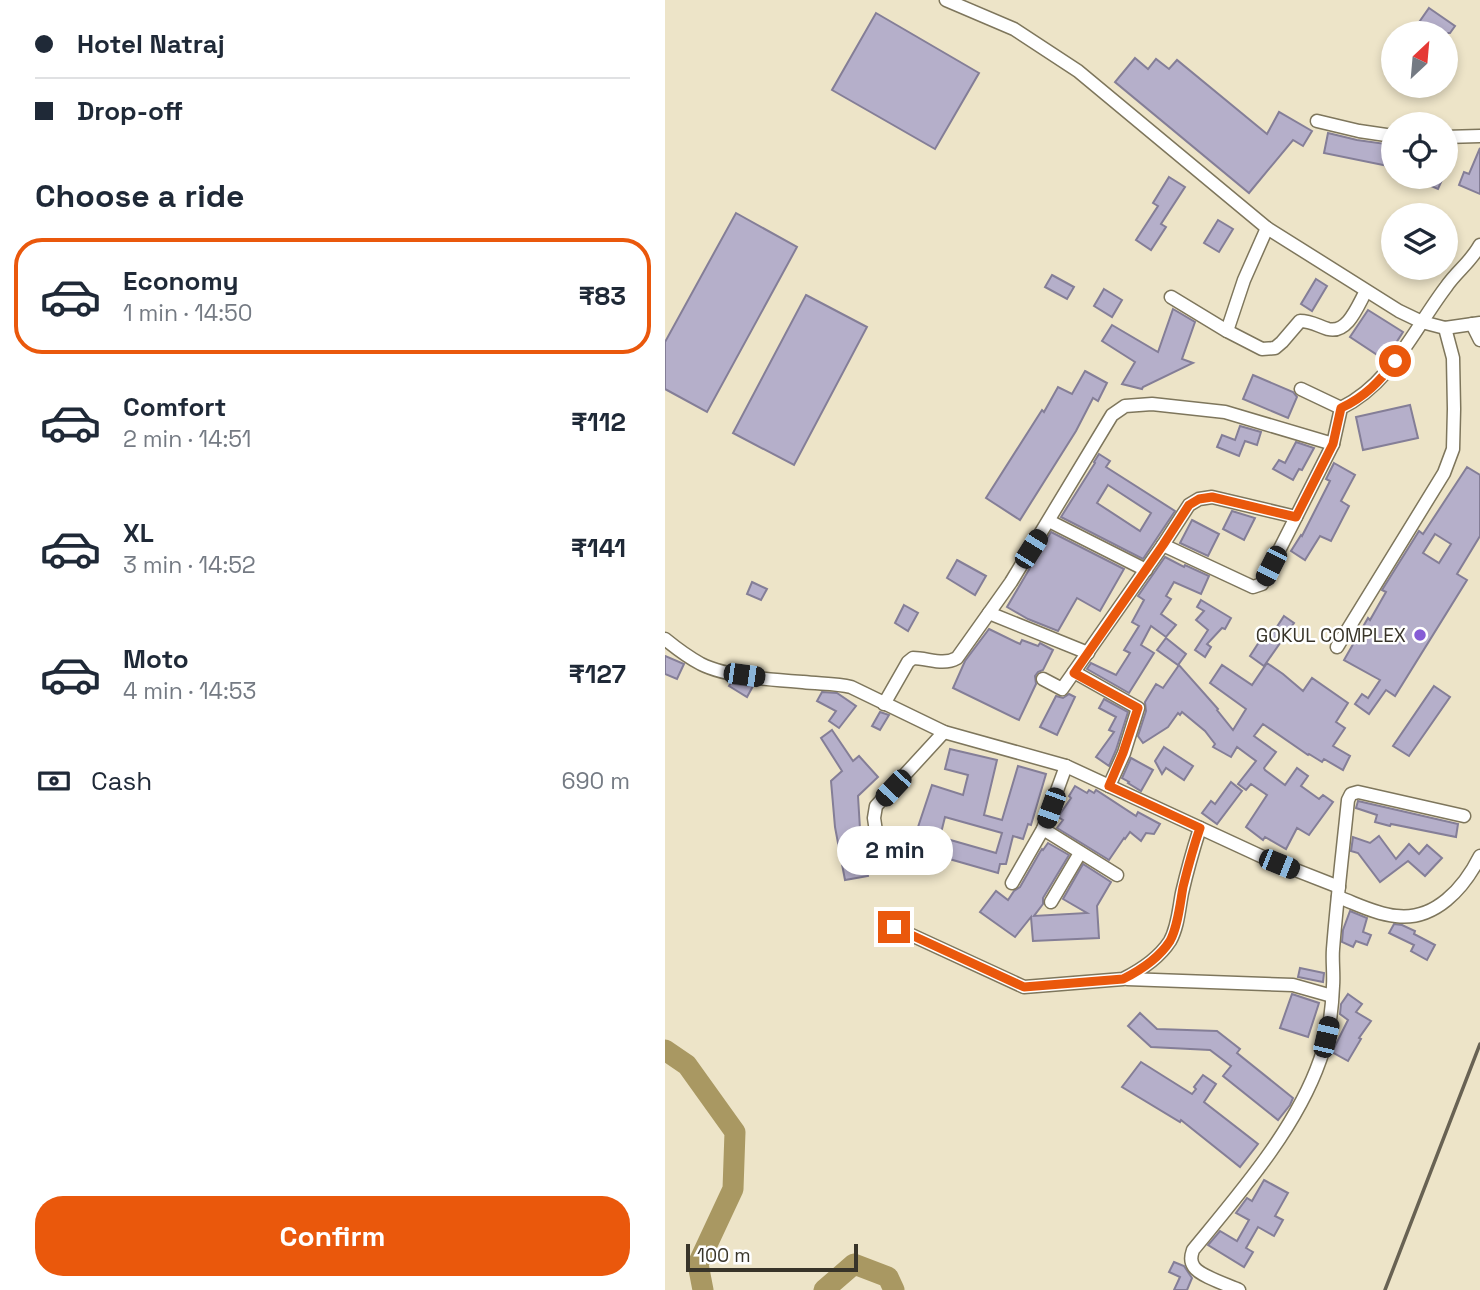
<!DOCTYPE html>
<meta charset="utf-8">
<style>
body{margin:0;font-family:"Space Grotesk",sans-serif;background:#f6f6f7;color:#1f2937;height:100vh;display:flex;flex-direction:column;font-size:26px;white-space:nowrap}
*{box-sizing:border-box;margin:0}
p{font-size:23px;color:#747a83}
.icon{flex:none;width:38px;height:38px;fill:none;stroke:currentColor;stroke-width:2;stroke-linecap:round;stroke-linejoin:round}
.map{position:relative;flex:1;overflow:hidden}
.sheet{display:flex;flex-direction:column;background:#fff;width:665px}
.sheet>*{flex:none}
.banner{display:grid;align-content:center;height:154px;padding:0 35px;background:#fff}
.needle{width:46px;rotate:26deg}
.tools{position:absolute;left:716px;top:21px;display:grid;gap:14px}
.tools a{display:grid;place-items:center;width:77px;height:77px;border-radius:50%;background:#fff;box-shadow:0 4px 10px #0003;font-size:35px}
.scale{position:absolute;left:21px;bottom:18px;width:172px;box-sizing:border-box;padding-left:7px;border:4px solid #383429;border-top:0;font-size:19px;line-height:24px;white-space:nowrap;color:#383429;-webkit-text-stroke:5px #fff;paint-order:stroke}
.end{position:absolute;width:32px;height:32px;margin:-16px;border:9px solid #ea580c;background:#fff;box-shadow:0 0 0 4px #fff}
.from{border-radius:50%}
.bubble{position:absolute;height:49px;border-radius:24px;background:#fff;box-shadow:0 4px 10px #0003;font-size:23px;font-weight:700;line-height:49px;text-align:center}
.car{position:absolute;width:21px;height:42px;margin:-21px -10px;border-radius:9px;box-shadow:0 0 5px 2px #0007;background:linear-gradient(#222 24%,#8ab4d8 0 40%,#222 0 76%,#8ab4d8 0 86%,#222 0)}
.banner b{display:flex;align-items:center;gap:24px;height:66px;font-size:26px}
.banner b+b{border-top:2px solid #e0e1e3}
.banner i{width:18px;height:18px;background:#1f2937}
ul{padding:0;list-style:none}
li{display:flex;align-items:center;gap:21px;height:116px;margin:0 14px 10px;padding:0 21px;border:4px solid transparent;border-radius:28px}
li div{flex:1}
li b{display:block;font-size:26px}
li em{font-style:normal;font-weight:700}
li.active{border-color:#ea580c}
li>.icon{width:63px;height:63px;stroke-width:1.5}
h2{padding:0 35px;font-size:32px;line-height:84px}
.pay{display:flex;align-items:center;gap:18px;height:77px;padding:0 35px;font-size:26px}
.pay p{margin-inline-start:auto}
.action{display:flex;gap:14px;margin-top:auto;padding:14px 35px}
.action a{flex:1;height:80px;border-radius:28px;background:#ea580c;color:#fff;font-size:28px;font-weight:700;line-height:80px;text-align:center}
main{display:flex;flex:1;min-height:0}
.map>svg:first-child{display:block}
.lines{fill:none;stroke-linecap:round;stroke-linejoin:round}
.river{stroke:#a99862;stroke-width:21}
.building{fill:#b5afca;stroke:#847e97;stroke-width:2;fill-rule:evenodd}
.minor-casing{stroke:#7e765c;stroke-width:15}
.minor{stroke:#fff;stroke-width:12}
.rail{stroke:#686253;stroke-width:3.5}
.route{stroke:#ea580c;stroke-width:9}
.poi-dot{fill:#865cd6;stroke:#fff;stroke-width:2.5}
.labels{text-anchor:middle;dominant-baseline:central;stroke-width:5;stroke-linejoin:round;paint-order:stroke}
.poi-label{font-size:19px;fill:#383429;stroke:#fff;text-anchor:end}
</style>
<main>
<section class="sheet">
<div class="banner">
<b><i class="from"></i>Hotel Natraj</b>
<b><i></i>Drop-off</b>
</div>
<h2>Choose a ride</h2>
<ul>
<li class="active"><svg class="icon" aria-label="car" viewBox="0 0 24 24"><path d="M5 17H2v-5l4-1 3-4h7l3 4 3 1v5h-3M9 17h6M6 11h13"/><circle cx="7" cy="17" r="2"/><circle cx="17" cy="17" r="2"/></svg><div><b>Economy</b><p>1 min · 14:50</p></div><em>₹83</em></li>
<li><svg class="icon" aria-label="car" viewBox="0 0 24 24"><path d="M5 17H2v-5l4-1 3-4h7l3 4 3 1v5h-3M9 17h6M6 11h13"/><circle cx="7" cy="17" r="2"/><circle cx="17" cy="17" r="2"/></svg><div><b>Comfort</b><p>2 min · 14:51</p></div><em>₹112</em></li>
<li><svg class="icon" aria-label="car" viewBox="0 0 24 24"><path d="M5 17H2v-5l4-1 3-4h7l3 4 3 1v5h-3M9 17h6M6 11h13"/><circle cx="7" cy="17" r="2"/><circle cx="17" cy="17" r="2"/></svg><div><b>XL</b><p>3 min · 14:52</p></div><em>₹141</em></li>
<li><svg class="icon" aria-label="car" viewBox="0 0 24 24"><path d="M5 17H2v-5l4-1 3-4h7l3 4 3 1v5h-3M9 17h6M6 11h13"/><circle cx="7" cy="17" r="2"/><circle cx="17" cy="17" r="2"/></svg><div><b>Moto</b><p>4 min · 14:53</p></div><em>₹127</em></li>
</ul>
<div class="pay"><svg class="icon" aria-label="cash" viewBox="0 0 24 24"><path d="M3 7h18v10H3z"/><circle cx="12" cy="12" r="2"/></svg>Cash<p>690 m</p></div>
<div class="action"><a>Confirm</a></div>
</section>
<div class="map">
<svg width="815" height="1290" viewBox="0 0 815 1290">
<rect width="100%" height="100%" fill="#ede4c8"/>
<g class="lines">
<g class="river">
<polyline points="0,1050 22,1065 70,1132 68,1189 33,1264 38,1290"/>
<polyline points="159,1290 189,1264 223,1277 229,1290"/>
</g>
</g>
<g class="building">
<polygon points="764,8 790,26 785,33 757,33 750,28"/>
<polygon points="211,13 314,73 270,149 167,90"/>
<polygon points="470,58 483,69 491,59 504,69 512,60 602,134 614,112 647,131 638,146 628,140 584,193 450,82"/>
<polygon points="663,133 692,140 728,145 728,167 659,153"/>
<polygon points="815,148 815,194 794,185 799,172 804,174"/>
<polygon points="504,177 520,187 496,224 501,227 486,250 471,240 493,206 488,203"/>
<polygon points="745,177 778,177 777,180 773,189"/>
<polygon points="71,213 132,247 42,412 0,389 0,342"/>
<polygon points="553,220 568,229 554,252 539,243"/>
<polygon points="387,275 409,287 402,299 380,287"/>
<polygon points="651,279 662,286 647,311 636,304"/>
<polygon points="439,289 457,300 447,317 429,306"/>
<polygon points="141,295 202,327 129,465 68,433"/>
<polygon points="508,309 530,322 517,359 528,363 478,387 477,389 457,384 470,362 437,341 447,325 493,352"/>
<polygon points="703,310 738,332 720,360 685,337"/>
<polygon points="420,371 442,383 433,401 428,398 411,431 355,520 321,498 377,410 379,412 393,387 407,394"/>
<polygon points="588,375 628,392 632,397 623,418 578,399"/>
<polygon points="745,405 753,438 698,450 691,417"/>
<polygon points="575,426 596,432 592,445 580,441 574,456 552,447 557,435 570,440"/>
<polygon points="631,442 649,448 637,470 634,469 628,480 608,469 614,460 620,463"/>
<path d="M 434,454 L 445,461 L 441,467 L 510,511 L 478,559 L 396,517 L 430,463 L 429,462 ZM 443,485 L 486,513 L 475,531 L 432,503 Z"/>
<polygon points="669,463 690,475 676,501 684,506 666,541 655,536 640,560 626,551 636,535 637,536 665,481 661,479"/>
<path d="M 802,467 L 815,475 L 815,536 L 792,574 L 802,580 L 730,696 L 721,690 L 704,714 L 690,704 L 697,694 L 703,698 L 715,680 L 679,660 L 703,618 L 705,620 L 721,592 L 717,590 L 754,531 L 758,534 ZM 770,534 L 786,544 L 774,563 L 758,553 Z"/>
<polygon points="567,511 590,518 579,540 558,529"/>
<polygon points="527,520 554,534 543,556 515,543"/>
<polygon points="386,532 459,569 435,611 412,598 393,631 363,619 342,607"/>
<polygon points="500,557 519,567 520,565 544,576 536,594 509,582 501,596 506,599 496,614 511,625 501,637 486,626 476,645 489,653 464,693 422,669 426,663 451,675 465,653 459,650 474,626 467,622 479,600 473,596"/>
<polygon points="292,560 321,576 310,595 282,578"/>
<polygon points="87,582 102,589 96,600 82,594"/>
<polygon points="536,600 566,618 560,629 557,628 542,644 546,647 540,657 530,650 543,630 531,620 539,611 532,607"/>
<polygon points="239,605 253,613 243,631 230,623"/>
<polygon points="619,616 629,623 599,666 585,656 596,639 602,642"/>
<polygon points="324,629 355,644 357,640 373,646 375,643 388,650 378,670 373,672 370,676 371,684 354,720 288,688 300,661"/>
<polygon points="501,638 521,654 513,665 492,650"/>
<polygon points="0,656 19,664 12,679 0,674"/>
<polygon points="602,663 618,674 638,691 647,678 683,703 671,722 680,728 668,746 685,756 678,770 659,759 657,762 644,754 643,755 598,724 589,736 611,752 599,768 600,770 620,785 632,768 643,776 636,786 654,799 658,795 668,802 644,835 632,828 621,849 600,837 598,840 581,827 602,795 586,784 581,790 573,784 591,761 572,747 566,757 548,747 550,744 540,731 517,712 515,715 513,713 503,727 478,743 473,736 481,711 480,702 491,684 498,688 514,665 553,709 552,710 568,730 581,709 545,683 557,665 587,685"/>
<polygon points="66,683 70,684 88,686 82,697 64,686"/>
<polygon points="769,686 785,697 744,756 728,746"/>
<polygon points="157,692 172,693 191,706 174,728 164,721 171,711 152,701"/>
<polygon points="404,694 410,697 392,735 375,727 391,696 398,698"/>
<polygon points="439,699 463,712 451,750 444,766 431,757 449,732 444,730 451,717 434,708"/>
<polygon points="215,712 224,715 215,730 207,726"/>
<polygon points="167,730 188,761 194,756 213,777 193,796 195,829 203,876 180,880 170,827 166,781 177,771 156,738"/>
<polygon points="499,747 528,766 519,780 501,768 497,774 490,761"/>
<path d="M 285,749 L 332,760 L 319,815 L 337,820 L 353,766 L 381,774 L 366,825 L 363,824 L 358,839 L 348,836 L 341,864 L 335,864 L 333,873 L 246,848 L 267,785 L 298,795 L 303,775 L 280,769 ZM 280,817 L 337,833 L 331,853 L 275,837 Z"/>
<polygon points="466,758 488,770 476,791 463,783 464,782 457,778"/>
<polygon points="566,782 577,791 552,824 537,813 546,801 550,804"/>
<polygon points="410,786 422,793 424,790 429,793 431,790 471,816 473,812 495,824 489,834 481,833 476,841 465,832 460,839 459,838 444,860 392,828 398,820 393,817 406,798 404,796"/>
<polygon points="693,801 793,824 791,837 726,824 725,826 710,822 712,815 691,808"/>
<polygon points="714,836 731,859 744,844 754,854 762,845 777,858 760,876 743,861 715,882 693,853 686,851 688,837 705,843"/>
<polygon points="383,843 404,855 378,898 378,904 369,916 422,913 398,899 418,864 446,882 432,906 434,938 368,941 366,917 350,937 315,912 331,891 343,900 349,891 355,887 375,852 377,849 378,850"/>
<polygon points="685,911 702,918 698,932 706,935 702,945 691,941 688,947 677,942 678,930"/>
<polygon points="729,924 737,925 750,931 749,934 770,945 762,960 746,951 749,945 724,933"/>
<polygon points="635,968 659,973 658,982 633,977"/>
<polygon points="627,994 654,1003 643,1037 615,1028"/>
<polygon points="683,994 697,1004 691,1012 706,1021 694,1038 696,1039 683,1061 667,1052 683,1020 675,1014 676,1004"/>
<polygon points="475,1013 492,1029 552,1031 575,1049 572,1053 628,1098 625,1105 613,1120 558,1076 566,1066 545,1050 486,1047 463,1026"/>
<polygon points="476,1062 527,1094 531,1089 529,1087 538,1075 551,1084 539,1102 593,1144 575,1167 516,1120 515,1122 457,1087"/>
<polygon points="599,1180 623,1193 610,1216 618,1220 609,1236 593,1227 581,1248 588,1252 579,1267 543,1245 555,1231 572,1241 584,1220 571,1213 582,1198 587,1201"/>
<polygon points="509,1262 519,1266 527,1278 522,1290 509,1290 515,1277 504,1272"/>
</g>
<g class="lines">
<g class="minor-casing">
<g id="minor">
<polyline points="281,0 349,29 413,71 602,228 734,311 757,322 780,328 815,323"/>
<polyline points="652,121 694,131 728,136"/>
<polyline points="780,137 815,136"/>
<path d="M 506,297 L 562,331 L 597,349 L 610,348 L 617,342 L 635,321 C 646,321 653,326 663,329 C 683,334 693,305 701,291"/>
<polyline points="807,324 815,340"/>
<polyline points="562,331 579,280 602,228"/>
<polyline points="636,389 676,408"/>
<polyline points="384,521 481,570"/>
<path d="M 498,545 L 588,587 L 597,584 L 668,444 L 676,408 C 726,384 749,329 781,287 C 792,271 805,263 815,245"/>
<polyline points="324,613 423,653"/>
<path d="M 0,639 C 11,648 23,657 36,664 C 62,677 108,680 138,682 C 154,684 171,683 186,687 L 279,732 L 401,766 L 600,858 L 674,887"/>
<polyline points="672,647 779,473 788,449 789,409 788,358 780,328"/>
<polyline points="409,672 473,708 459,753 444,786"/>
<polyline points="378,679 397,689 498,545 524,505 534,499 547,497 631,517"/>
<path d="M 219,704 L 243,662 L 248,658 C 263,658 278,666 292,658 L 346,582 L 447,415 L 460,406 L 487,404 L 560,412 L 668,444"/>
<polyline points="378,829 452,875"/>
<polyline points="215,858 209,818 211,806 279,732"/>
<polyline points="347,883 378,829 401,766"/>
<path d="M 673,897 C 692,904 711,914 731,916 C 770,921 799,888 815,856"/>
<polyline points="386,902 415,853"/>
<path d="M 229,927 L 359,987 L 458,979 C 476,970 494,958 505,941 C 513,927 514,908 517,893 C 522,871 528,850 535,828"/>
<polyline points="462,979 628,985 667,996"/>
<path d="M 574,1290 C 563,1285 535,1276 529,1267 C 525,1261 526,1256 528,1250 C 574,1194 631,1129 655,1060 C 664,1037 667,1010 668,986 C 669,974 667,961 668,949 C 672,899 678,849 683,800 L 686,794 L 693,792 L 799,816"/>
</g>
</g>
<use href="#minor" class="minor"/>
<polyline class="rail" points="720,1290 815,1044"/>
</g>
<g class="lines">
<path class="route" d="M 229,927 L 359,987 L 458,979 C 476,970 494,958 505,941 C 513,926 515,904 518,887 C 523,867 528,848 535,828 L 444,786 L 458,753 L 473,708 L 409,673 L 498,545 L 524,505 L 534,499 L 547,497 L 631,517 L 668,444 L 676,408 C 700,397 715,381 730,361"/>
</g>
<circle class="poi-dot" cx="755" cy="635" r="7"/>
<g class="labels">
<g class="poi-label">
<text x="741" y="635">GOKUL COMPLEX</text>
</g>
</g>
</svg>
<div class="tools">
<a><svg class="needle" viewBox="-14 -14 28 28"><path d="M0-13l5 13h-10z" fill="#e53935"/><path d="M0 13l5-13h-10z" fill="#747a83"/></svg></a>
<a><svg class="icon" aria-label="locate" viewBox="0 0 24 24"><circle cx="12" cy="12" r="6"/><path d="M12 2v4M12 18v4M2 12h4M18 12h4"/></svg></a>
<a><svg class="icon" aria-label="layers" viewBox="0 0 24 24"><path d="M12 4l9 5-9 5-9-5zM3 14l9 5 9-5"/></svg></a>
</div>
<div class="scale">100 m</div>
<i class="end from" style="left:730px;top:361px"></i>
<i class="end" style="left:229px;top:927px"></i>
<div class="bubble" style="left:172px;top:826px;width:116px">2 min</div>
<i class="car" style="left:366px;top:549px;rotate:32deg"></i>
<i class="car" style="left:606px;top:566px;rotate:207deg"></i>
<i class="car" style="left:79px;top:675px;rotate:98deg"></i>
<i class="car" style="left:228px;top:788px;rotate:223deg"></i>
<i class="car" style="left:386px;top:808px;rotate:200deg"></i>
<i class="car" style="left:614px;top:864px;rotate:112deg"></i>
<i class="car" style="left:661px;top:1037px;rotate:13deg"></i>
</div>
</main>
